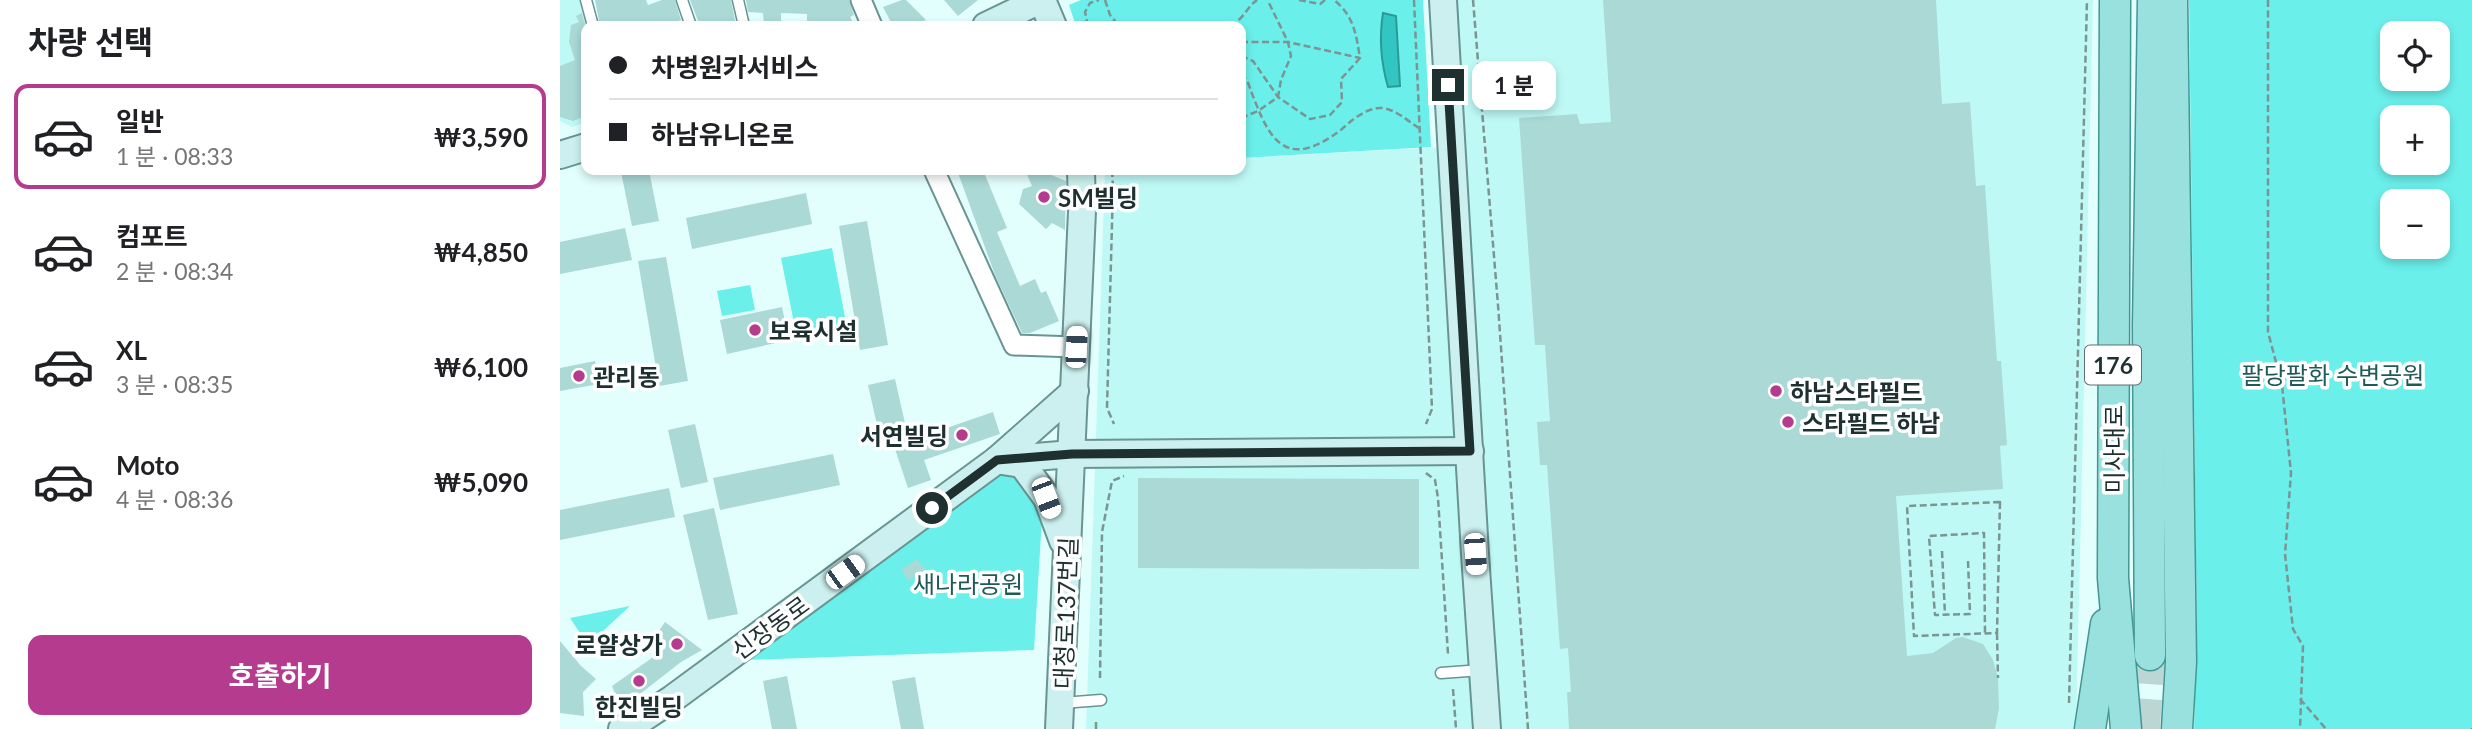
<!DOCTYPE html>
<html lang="ko">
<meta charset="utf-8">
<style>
body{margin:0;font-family:Lato,"Noto Sans KR",sans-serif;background:#f6f6f6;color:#202124;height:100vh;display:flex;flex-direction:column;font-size:26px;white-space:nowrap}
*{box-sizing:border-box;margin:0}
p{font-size:23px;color:#757577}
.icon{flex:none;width:38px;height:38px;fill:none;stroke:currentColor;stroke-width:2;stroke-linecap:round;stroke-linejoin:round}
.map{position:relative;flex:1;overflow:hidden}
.drawer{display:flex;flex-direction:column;background:#fff;width:560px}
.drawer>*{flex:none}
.guide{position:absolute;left:21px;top:21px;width:665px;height:154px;border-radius:14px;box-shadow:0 4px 10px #0003;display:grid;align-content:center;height:154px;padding:0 28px;background:#fff}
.tools{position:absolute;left:1820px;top:21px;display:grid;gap:14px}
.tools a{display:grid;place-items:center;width:70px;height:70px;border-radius:14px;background:#fff;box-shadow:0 4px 10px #0003;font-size:35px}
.end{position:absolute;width:32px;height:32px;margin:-16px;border:9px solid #1e3130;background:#fff;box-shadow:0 0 0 4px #fff}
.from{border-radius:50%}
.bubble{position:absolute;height:49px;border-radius:14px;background:#fff;box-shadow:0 4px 10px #0003;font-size:23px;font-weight:700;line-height:49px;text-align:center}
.car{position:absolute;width:21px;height:42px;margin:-21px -10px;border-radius:9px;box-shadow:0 0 5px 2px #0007;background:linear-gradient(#fff 24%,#345 0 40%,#fff 0 76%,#345 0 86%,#fff 0)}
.guide b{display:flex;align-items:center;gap:24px;height:66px;font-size:26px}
.guide b+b{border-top:2px solid #e0e0e0}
.guide i{width:18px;height:18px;background:#202124}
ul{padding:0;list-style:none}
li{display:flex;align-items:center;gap:21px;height:105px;margin:0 14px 10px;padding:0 14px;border:4px solid transparent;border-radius:14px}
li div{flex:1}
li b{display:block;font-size:26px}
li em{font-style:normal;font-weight:700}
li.on{border-color:#b53b8f}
li>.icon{width:63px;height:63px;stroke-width:1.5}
h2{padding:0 28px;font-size:32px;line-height:84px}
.button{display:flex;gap:14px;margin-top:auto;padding:14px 28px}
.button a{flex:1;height:80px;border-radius:14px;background:#b53b8f;color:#fff;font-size:28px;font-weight:700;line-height:80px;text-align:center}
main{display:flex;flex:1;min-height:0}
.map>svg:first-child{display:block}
.built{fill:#bff9f6}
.green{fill:#6befeb;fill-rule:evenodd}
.water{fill:#32c6c3;stroke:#2c9997;stroke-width:2}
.building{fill:#aad9d6}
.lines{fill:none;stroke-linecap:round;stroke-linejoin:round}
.primary-tunnel{stroke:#bcd6d4;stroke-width:30;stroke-dasharray:30 15;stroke-linecap:butt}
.lane-casing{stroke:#689492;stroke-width:13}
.street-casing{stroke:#689492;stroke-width:23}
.secondary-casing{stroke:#689492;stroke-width:30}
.primary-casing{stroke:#429694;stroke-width:33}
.path{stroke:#7c9492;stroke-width:2.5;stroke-dasharray:7 3.5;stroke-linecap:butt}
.lane{stroke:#fff;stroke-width:10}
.street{stroke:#fff;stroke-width:19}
.secondary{stroke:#ccf0ef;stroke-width:26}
.primary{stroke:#99e1df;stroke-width:30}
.route{stroke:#1e3130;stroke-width:9}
.poi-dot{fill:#b53b8f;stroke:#fff;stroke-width:2.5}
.labels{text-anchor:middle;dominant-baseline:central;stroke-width:7;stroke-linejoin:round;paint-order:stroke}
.shield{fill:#fff;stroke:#626f6e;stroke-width:2}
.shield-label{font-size:23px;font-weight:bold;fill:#1e3130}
.poi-label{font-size:24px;font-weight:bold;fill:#1e3130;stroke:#fff;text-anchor:start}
.park-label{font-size:24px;fill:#1f5958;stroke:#fff}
.street-label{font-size:24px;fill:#1e3130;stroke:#fff}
</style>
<main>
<section class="drawer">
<h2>차량 선택</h2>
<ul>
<li class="on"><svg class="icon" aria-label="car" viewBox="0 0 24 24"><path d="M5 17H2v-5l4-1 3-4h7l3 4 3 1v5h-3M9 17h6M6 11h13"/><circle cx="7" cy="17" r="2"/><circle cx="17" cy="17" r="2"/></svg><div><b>일반</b><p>1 분 · 08:33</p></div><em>₩3,590</em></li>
<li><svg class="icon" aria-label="car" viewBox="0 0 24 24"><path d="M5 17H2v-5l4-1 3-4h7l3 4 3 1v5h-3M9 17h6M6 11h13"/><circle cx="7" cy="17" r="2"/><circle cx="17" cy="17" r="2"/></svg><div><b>컴포트</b><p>2 분 · 08:34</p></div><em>₩4,850</em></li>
<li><svg class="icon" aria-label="car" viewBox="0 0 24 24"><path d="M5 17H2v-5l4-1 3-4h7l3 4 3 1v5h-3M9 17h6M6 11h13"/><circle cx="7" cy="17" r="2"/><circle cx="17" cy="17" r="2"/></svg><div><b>XL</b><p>3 분 · 08:35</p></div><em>₩6,100</em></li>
<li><svg class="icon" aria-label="car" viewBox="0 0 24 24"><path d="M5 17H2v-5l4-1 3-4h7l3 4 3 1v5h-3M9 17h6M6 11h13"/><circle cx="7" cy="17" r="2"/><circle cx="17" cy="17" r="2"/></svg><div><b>Moto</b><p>4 분 · 08:36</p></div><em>₩5,090</em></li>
</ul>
<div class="button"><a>호출하기</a></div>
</section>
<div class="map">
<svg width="1912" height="729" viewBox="0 0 1912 729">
<rect width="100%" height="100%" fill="#e3fffd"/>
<g class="built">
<polygon points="0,0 25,0 32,26 26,26 26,122 12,127 0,121"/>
<polygon points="896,0 1533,0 1516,729 526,729 545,170 681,170 681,158 904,146"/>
</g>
<g class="green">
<polygon points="521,0 863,0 871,147 681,158 681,26 516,26 509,5"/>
<path d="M 1629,0 L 1912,0 L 1912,729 L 1634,729 L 1637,644 ZM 1832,33 L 1878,33 L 1878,79 L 1832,79 ZM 1832,117 L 1878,117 L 1878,163 L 1832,163 ZM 1832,201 L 1878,201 L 1878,247 L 1832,247 Z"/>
<polygon points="272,248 287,328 237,338 221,258"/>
<polygon points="190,285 195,310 162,316 157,291"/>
<polygon points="440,471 484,485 474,650 185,660"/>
<polygon points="70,606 28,645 10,618"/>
</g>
<path class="water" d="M 823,13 L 836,16 L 840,86 L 828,87 C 821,63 819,38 823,13 Z"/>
<g class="building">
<polygon points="35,0 86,0 88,5 102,0 115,0 121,20 103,26 40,26"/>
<polygon points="130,0 171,0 176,26 140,26"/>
<polygon points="186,0 289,0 294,15 290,17 295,26 247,26 247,14 221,13 221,26 204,26 203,13 188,12"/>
<polygon points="342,0 346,0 366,20 349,26 333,26 323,7"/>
<polygon points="384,0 418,0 398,16"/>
<polygon points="1043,0 1376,0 1382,104 1410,102 1416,186 1425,185 1437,361 1441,361 1447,445 1440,446 1443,489 1336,496 1347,656 1373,653 1396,638 1403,637 1423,644 1433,660 1438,678 1439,708 1435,729 1009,729 1007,692 1011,692 1008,648 1000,649 987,465 980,465 977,422 990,421 985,345 975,345 959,118 1017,114 1020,124 1051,122"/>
<polygon points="22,13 26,29 26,116 13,121 0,117 0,66 15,60 9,42 11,25 19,22 16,16"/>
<polygon points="73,170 89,170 99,221 72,226 61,172"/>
<polygon points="397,170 423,170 447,228 437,232 460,286 475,279 481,293 486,291 499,321 470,333 462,333 435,275"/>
<polygon points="465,170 479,170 506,181 505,230 492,223 486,229 459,204 463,189 472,186"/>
<polygon points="246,193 252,224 132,249 126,218"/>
<polygon points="307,221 328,345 300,350 279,226"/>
<polygon points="65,228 72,260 0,274 0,242"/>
<polygon points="106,257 128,381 99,386 78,261"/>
<polygon points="222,307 229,340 167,354 160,320"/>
<polygon points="35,361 39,384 0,391 0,368"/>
<polygon points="335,379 349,441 433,412 440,434 364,460 371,480 348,488 332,440 321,443 308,385"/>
<polygon points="135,424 148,482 121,488 108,430"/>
<polygon points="273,454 280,485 160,510 153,478"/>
<polygon points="578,478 859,479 859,569 578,568"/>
<polygon points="109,488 115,517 0,540 0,510"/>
<polygon points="154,508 178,614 148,620 123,515"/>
<polygon points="357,559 365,569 349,581 341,570"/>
<polygon points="105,622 142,650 121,662 71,701 60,706 52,686 106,648 94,638"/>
<polygon points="0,641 21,666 36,679 23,692 24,716 0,713"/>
<polygon points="227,676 237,729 212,729 203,681"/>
<polygon points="355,677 364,729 341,729 332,681"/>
</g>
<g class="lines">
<polyline class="primary-tunnel" points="1585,729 1590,655"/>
<g class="lane-casing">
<g id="lane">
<polyline points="26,0 33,26"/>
<polyline points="122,0 131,26"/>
<polyline points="178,0 184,26"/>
<polyline points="881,673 922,670"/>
<polyline points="502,703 541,700"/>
</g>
</g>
<g class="street-casing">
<g id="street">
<polyline points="301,0 312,26"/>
<polyline points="374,170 454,345 516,347"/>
</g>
</g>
<g class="secondary-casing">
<g id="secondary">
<polyline points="482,0 493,26"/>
<polyline points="883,0 915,554 927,729"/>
<polyline points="426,26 480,0"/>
<polyline points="0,155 26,147"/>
<polyline points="437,460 515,391"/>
<polyline points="442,461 462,464 487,498 503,541"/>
<polyline points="62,729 77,722 112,699 437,460 512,454 910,451"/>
<polyline points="499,729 522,211 521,170"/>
</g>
</g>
<g class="primary-casing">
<g id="primary">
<polyline points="1555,0 1553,578 1566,729"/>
<polyline points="1612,0 1621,662 1617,729"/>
<polyline points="1590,655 1588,326 1593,1"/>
<polyline points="1530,729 1546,624"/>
</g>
</g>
<g class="path">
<polyline points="545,0 550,15 559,26"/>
<polyline points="739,0 760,4 765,0"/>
<polyline points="854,0 872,409 866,424"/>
<polyline points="913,0 938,305 968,729"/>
<polyline points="1708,0 1708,332 1722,385 1731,473 1725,554 1733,629 1743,646 1740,729"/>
<polyline points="528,26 525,12 530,3 539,0"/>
<path d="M 670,26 C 686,17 685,9 697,0"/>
<polyline points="681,42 728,42 800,58"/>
<path d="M 681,56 L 693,61 L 718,97 L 750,119 L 770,115 L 782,102 L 781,79 L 800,58 C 796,34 794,16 774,0"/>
<path d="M 681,74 L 687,80 C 707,134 721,176 782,129 C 792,120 805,109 819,108 C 834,107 850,123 862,130"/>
<polyline points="681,118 698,111 718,97 721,80 731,56 728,42 709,3 710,0"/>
<polyline points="552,170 553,187 547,408 554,424"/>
<polyline points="866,473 875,480 878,498 888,654"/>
<polygon points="1440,502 1437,633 1354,636 1347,506"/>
<polyline points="1382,551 1385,615"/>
<polyline points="1408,561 1410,614 1375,615 1369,536 1424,533 1425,634"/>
<polyline points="1437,633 1438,678"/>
<polyline points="540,678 542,532 552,481 564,476"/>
<polyline points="893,689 896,729"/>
<polyline points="1740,699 1766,729"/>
<polyline points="1509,703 1527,0"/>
<polyline points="536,729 536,719"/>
<polyline points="1912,729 1912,728"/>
</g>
<use href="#lane" class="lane"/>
<use href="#street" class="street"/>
<use href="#secondary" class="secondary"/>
<use href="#primary" class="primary"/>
</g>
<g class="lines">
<polyline class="route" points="372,508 437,460 512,454 910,451 888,85"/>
</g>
<g class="poi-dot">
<circle cx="484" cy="197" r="7"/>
<circle cx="195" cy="330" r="7"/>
<circle cx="19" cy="376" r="7"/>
<circle cx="1216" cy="391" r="7"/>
<circle cx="1228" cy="422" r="7"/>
<circle cx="402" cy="435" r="7"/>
<circle cx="117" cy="644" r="7"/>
<circle cx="79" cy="681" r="7"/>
</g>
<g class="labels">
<rect class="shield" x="1525" y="345.5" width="56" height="39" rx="5"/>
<g class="shield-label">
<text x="1553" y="365">176</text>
</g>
<g class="poi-label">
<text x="498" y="197">SM빌딩</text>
<text x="209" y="330">보육시설</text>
<text x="33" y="376">관리동</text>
<text x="1230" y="391">하남스타필드</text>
<text x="1242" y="422">스타필드 하남</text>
<text x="388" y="435" text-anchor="end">서연빌딩</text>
<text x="103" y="644" text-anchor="end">로얄상가</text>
<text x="79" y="706" text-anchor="middle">한진빌딩</text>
</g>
<g class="park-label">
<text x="1773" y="374">팔당팔화 수변공원</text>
<text x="408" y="583">새나라공원</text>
</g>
<g class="street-label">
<text transform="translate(1553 449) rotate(-90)">미사대로</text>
<text transform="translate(505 613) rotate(-88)">대청로137번길</text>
<text transform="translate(210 627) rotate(-36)">신장동로</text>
</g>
</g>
</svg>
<div class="tools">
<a><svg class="icon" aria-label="locate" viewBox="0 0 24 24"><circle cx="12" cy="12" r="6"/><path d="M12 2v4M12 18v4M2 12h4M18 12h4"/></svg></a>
<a>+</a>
<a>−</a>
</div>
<i class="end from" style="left:372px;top:508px"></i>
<i class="end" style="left:888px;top:85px"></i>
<div class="bubble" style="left:912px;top:61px;width:84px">1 분</div>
<i class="car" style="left:516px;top:347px;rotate:3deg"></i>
<i class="car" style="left:486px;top:498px;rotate:159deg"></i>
<i class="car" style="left:915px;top:554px;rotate:176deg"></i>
<i class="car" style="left:285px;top:572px;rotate:54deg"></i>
<div class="guide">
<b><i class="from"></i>차병원카서비스</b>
<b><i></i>하남유니온로</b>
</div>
</div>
</main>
